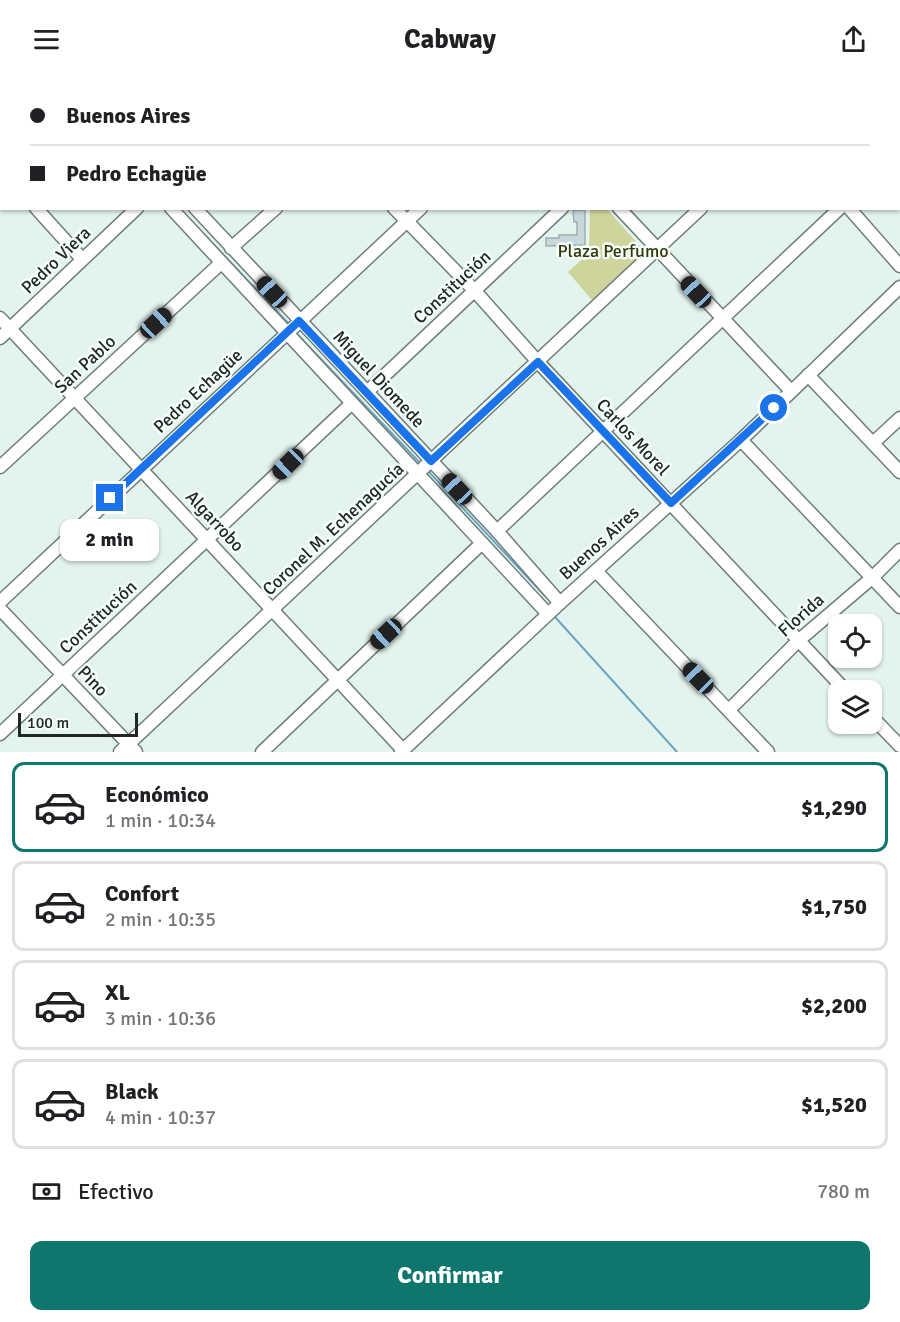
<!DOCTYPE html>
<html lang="es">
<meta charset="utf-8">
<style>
body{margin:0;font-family:Signika,sans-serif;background:#f6f6f6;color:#202124;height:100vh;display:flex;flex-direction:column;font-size:22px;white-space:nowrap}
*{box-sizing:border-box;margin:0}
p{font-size:20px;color:#757577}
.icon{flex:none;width:33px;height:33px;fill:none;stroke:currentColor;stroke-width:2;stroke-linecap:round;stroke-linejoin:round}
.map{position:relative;height:674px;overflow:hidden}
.drawer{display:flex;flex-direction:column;background:#fff;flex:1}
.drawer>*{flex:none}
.guide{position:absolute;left:0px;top:0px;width:900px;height:132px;box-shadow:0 2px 4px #0004;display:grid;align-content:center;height:132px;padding:0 30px;background:#fff}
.tools{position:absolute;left:828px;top:536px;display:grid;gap:12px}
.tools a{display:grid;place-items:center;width:54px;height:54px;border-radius:12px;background:#fff;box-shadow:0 2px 4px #0004;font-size:30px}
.scale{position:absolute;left:18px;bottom:15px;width:120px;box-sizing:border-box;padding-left:6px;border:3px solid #212725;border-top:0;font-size:16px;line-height:21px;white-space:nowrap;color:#212725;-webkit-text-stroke:4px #f5fefb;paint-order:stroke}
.end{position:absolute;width:27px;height:27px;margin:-14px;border:8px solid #1a73e8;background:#fff;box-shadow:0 0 0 3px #fff}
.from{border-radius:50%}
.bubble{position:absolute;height:42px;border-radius:12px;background:#fff;box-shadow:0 2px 4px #0004;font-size:20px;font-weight:700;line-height:42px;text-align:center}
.car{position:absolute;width:18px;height:36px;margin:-18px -9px;border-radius:8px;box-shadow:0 0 4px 2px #0007;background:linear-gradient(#222 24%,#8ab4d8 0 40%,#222 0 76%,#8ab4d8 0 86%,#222 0)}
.guide b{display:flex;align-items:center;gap:21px;height:57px;font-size:22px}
.guide b+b{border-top:2px solid #e0e0e0}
.guide i{width:15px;height:15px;background:#202124}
ul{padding:10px 0 0;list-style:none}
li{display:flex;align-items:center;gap:18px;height:90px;margin:0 12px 9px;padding:0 18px;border:3px solid #e0e0e0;border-radius:12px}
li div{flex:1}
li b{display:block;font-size:22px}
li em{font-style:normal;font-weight:700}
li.active{border-color:#0f766e}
li>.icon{width:54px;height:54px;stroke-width:1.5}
.pay{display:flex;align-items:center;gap:15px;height:66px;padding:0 30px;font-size:22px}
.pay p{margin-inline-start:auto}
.cta{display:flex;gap:12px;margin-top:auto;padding:12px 30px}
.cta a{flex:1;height:69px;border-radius:12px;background:#0f766e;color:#fff;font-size:24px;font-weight:700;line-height:69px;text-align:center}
header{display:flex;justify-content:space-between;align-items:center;height:78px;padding:0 30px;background:#fff;font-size:27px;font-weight:700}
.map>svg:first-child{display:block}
.green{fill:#ced49b}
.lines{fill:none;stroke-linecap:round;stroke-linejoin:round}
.stream{stroke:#6ba5c4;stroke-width:2}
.building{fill:#c7d8da;stroke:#9eaeb0;stroke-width:1.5}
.minor-casing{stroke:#707e79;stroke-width:15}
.minor{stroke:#fff;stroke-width:12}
.route{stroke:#1a73e8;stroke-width:8}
.labels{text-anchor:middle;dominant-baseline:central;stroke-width:5;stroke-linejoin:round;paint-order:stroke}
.park-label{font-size:18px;fill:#34370a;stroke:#f5fefb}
.street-label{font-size:18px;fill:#212725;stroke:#f5fefb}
</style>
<header><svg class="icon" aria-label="menu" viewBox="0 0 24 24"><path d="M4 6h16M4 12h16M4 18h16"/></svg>Cabway<svg class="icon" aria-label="share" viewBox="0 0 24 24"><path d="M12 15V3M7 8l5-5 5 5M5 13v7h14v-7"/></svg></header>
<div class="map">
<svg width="900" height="674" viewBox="0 0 900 674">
<rect width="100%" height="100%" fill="#e3f3ed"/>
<polygon class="green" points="590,131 607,131 646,175 592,222 568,194 589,175"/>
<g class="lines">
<g class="stream">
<polyline points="62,0 63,2"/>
<polyline points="196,148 289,246"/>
<polyline points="295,254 421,386"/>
<polyline points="429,394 545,518"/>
<polyline points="555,539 677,674"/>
</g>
</g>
<polygon class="building" points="573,132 585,132 585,167 546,168 546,160 559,160 559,157 577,157 577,144 574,144"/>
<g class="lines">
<g class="minor-casing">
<g id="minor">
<polyline points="73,0 75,2"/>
<polyline points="500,0 501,2"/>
<polyline points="726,0 728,2"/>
<polyline points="276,2 278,0"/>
<polyline points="417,2 419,0"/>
<polyline points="560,2 562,0"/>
<polyline points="699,2 700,0"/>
<polyline points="839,2 841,0"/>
<polyline points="0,7 2,7"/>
<polyline points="0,43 2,41"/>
<polyline points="898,76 900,75"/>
<polyline points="0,92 2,94"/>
<polyline points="36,130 82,181"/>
<polyline points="171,130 548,536"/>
<polyline points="195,130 497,453 560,525"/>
<polyline points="394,130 474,212 538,284 845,612"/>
<polyline points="619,130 791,313"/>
<polyline points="849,130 900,188"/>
<polyline points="231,170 276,130"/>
<polyline points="0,240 403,672"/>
<polyline points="0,260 137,130"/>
<polyline points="808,297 900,394"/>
<polyline points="367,314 562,130"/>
<polyline points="741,362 900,529"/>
<polyline points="873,365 900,340"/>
<polyline points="0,389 221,185"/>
<polyline points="497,453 840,130"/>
<polyline points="596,493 768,674"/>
<polyline points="0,524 421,130"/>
<polyline points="0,531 136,674"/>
<polyline points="729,632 798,563 873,499 900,472"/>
<polyline points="872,639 900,668"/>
<polyline points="0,656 352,325"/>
<polyline points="120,674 701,130"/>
<polyline points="262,674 482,465"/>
<polyline points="401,674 560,525 741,362 900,209"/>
</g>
</g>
<use href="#minor" class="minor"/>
</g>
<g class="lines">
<polyline class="route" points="110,420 299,243 431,383 538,284 671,425 774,330"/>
</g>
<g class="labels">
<g class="park-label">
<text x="613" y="173">Plaza Perfumo</text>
</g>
<g class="street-label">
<text transform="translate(56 182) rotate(-44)">Pedro Viera</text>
<text transform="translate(452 209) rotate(-43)">Constitución</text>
<text transform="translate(85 286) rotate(-43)">San Pablo</text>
<text transform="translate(379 301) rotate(47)">Miguel Diomede</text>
<text transform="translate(198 313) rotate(-43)">Pedro Echagüe</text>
<text transform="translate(633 359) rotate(47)">Carlos Morel</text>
<text transform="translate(215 443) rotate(47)">Algarrobo</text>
<text transform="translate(333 451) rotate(-43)">Coronel M. Echenagucía</text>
<text transform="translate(599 465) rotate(-42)">Buenos Aires</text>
<text transform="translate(801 537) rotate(-42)">Florida</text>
<text transform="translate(98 539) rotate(-43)">Constitución</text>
<text transform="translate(93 603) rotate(46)">Pino</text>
</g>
</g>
</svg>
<div class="tools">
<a><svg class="icon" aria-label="locate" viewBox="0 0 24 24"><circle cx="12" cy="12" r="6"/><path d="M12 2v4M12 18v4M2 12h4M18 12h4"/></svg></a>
<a><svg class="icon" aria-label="layers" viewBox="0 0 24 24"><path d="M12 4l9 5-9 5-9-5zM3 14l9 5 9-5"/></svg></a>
</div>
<div class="scale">100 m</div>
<i class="end from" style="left:774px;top:330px"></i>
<i class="end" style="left:110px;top:420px"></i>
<div class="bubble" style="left:60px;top:441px;width:99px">2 min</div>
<i class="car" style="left:272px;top:214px;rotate:317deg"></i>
<i class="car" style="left:696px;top:214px;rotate:317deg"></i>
<i class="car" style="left:156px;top:245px;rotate:47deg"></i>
<i class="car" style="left:288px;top:386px;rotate:226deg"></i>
<i class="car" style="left:457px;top:411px;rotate:317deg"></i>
<i class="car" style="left:386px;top:556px;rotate:227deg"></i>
<i class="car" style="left:698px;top:600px;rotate:316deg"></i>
<div class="guide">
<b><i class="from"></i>Buenos Aires</b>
<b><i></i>Pedro Echagüe</b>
</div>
</div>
<section class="drawer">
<ul>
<li class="active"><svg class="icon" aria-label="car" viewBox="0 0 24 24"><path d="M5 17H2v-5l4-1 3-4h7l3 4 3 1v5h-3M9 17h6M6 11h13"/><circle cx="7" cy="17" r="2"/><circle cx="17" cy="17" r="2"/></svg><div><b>Económico</b><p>1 min · 10:34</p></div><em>$1,290</em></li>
<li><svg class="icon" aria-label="car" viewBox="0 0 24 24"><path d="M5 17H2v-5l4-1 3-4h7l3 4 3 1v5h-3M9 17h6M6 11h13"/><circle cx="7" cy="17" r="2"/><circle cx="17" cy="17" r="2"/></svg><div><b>Confort</b><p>2 min · 10:35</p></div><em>$1,750</em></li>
<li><svg class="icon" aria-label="car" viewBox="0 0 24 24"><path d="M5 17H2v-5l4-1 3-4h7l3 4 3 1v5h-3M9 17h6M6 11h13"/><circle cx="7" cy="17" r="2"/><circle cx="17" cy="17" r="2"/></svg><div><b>XL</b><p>3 min · 10:36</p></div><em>$2,200</em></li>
<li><svg class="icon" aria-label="car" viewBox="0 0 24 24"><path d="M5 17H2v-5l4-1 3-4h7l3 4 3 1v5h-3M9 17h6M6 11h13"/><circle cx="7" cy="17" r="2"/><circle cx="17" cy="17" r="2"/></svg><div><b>Black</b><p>4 min · 10:37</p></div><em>$1,520</em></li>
</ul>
<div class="pay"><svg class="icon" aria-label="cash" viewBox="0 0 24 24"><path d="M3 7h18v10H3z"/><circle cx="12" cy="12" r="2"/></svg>Efectivo<p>780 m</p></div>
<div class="cta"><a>Confirmar</a></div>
</section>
